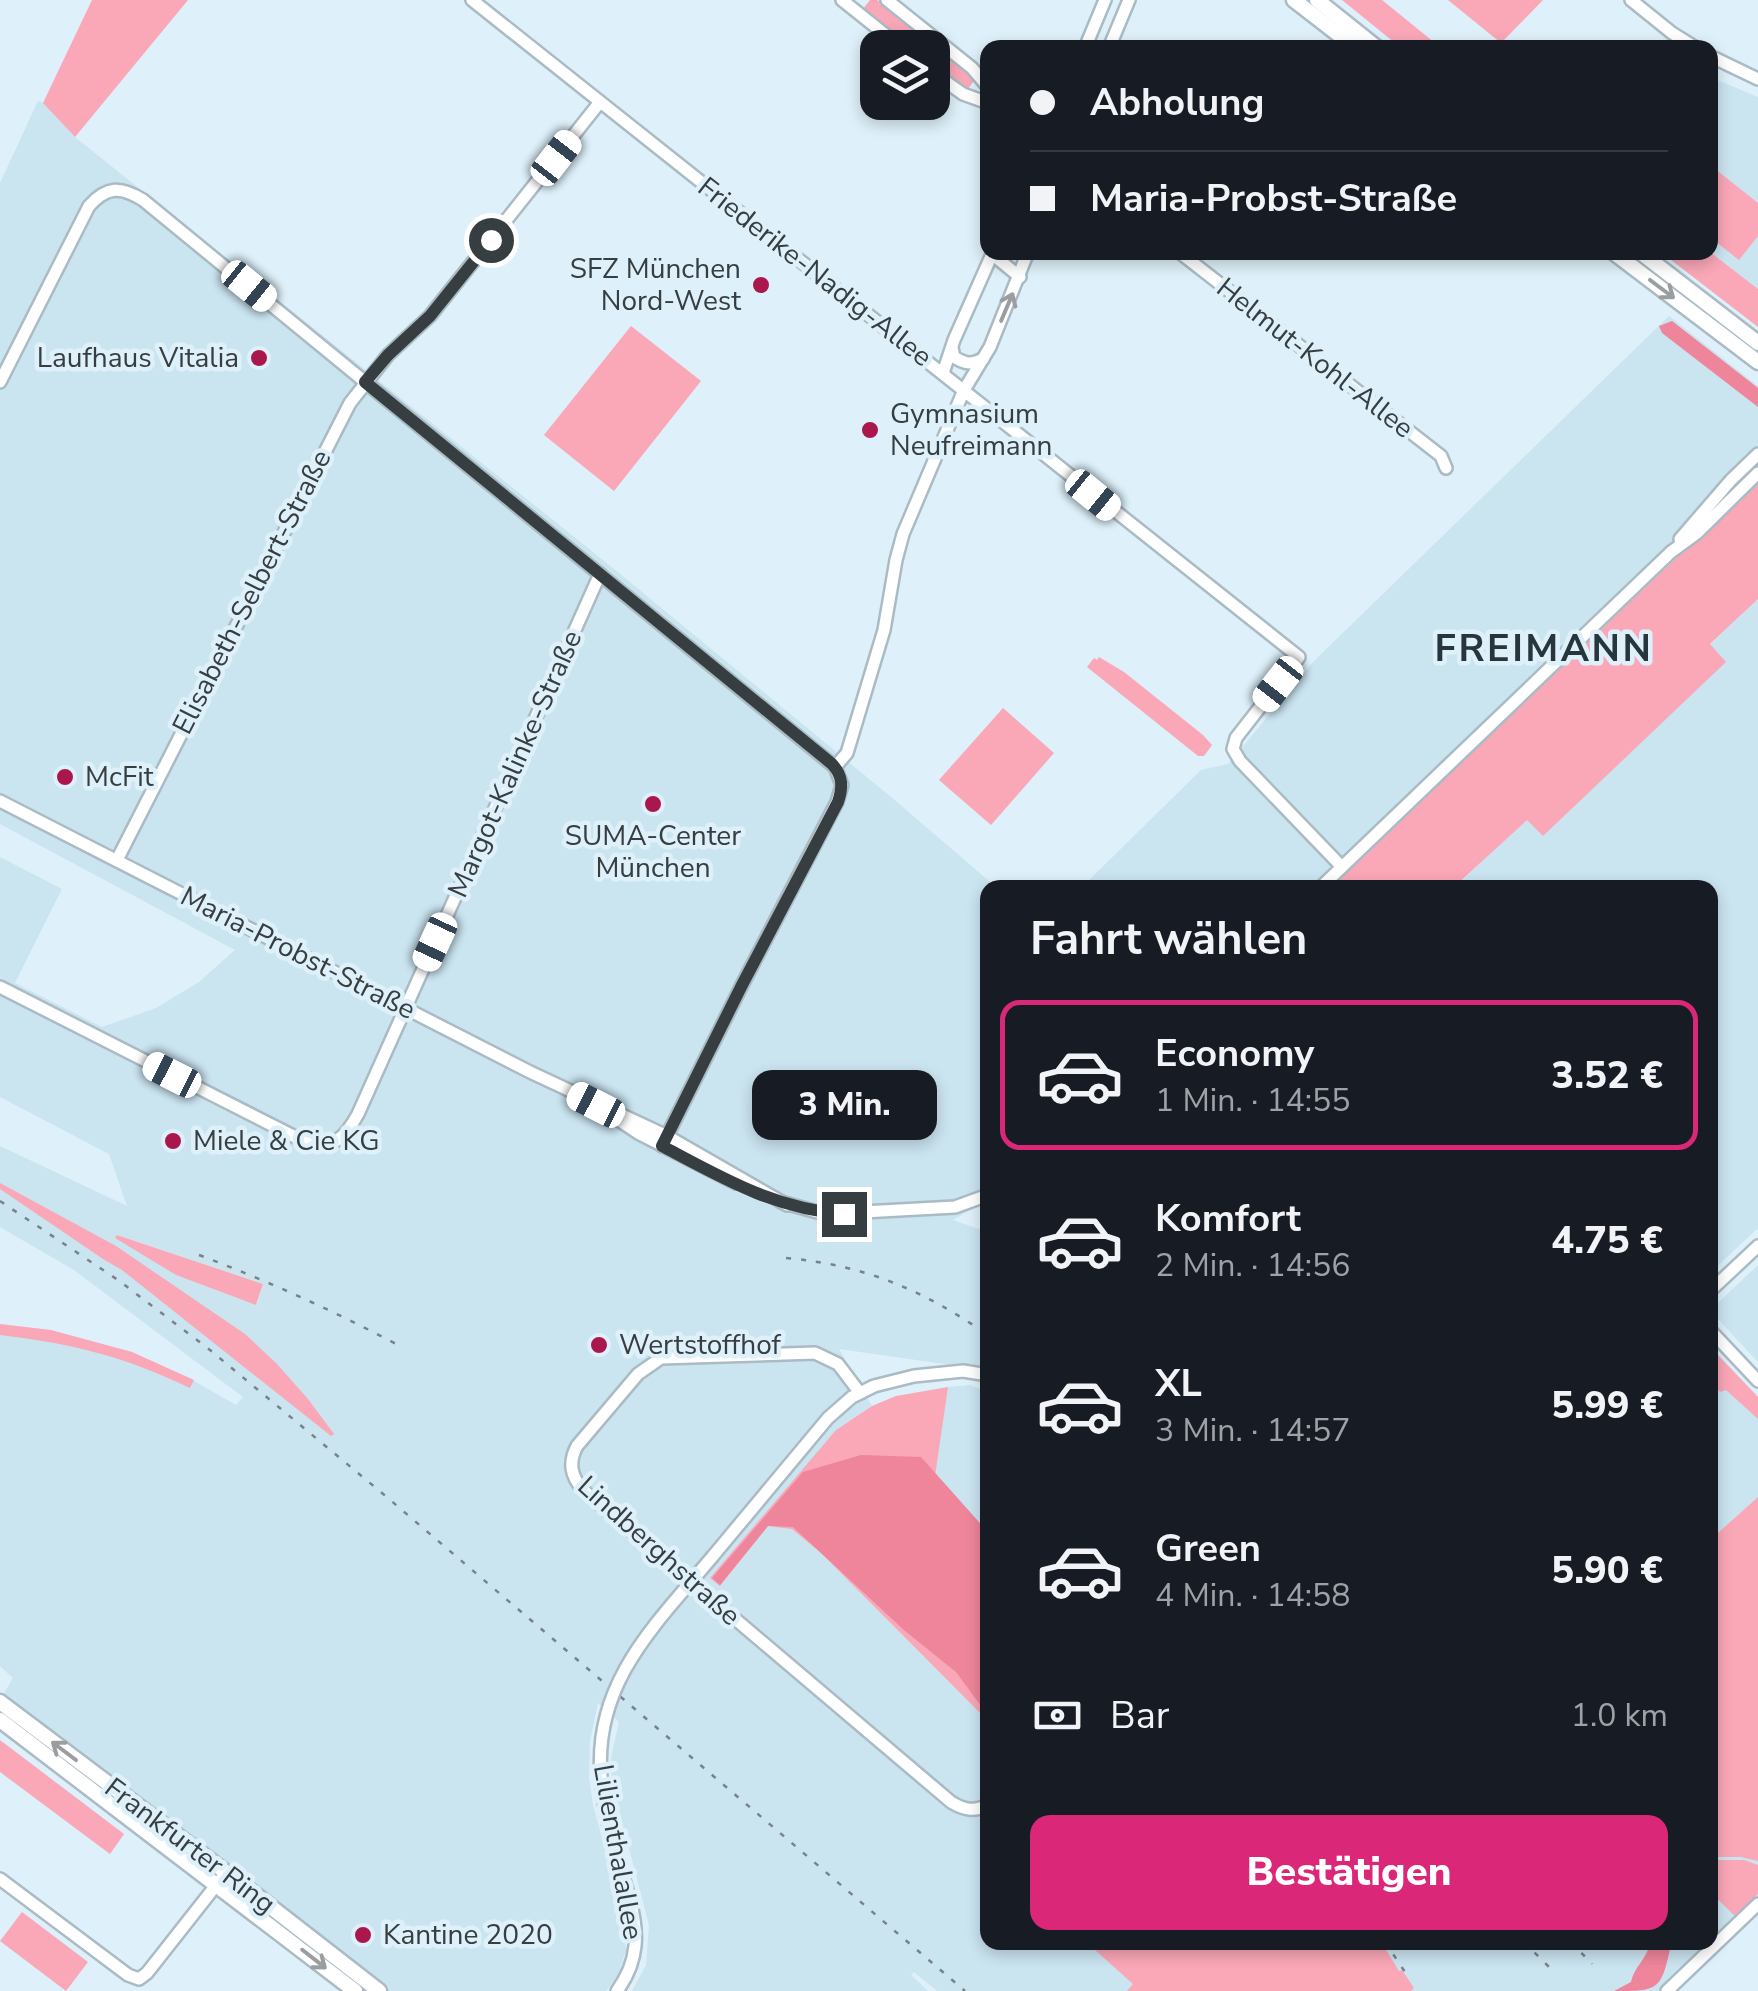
<!DOCTYPE html>
<html lang="de">
<meta charset="utf-8">
<style>
body{margin:0;font-family:"Nunito Sans",sans-serif;background:#242831;color:#f1f3f6;height:100vh;display:flex;flex-direction:column;font-size:38px;white-space:nowrap}
*{box-sizing:border-box;margin:0}
p{font-size:32px;color:#9ea1a6}
.icon{flex:none;width:55px;height:55px;fill:none;stroke:currentColor;stroke-width:2;stroke-linecap:round;stroke-linejoin:round}
.map{position:relative;flex:1;overflow:hidden}
.sheet{position:absolute;left:980px;top:880px;width:738px;height:1070px;display:flex;flex-direction:column;background:#171b24;border-radius:20px;box-shadow:0 5px 15px #0003}
.sheet>*{flex:none}
.banner{position:absolute;left:980px;top:40px;width:738px;height:220px;border-radius:20px;box-shadow:0 5px 15px #0003;display:grid;align-content:center;height:220px;padding:0 50px;background:#171b24}
.buttons{position:absolute;left:860px;top:30px;display:grid;gap:20px}
.buttons a{display:grid;place-items:center;width:90px;height:90px;border-radius:20px;background:#171b24;box-shadow:0 5px 15px #0003;font-size:50px}
.end{position:absolute;width:45px;height:45px;margin:-22px;border:12px solid #363e41;background:#fff;box-shadow:0 0 0 5px #fff}
.from{border-radius:50%}
.bubble{position:absolute;height:70px;border-radius:20px;background:#171b24;box-shadow:0 5px 15px #0003;font-size:32px;font-weight:800;line-height:70px;text-align:center}
.car{position:absolute;width:30px;height:60px;margin:-30px -15px;border-radius:12px;box-shadow:0 0 8px 2px #0007;background:linear-gradient(#fff 24%,#345 0 40%,#fff 0 76%,#345 0 86%,#fff 0)}
.banner b{display:flex;align-items:center;gap:35px;height:95px;font-size:38px}
.banner b+b{border-top:2px solid #363941}
.banner i{width:25px;height:25px;background:#f1f3f6}
ul{padding:0;list-style:none}
li{display:flex;align-items:center;gap:30px;height:150px;margin:0 20px 15px;padding:0 30px;border:5px solid transparent;border-radius:20px}
li div{flex:1}
li b{display:block;font-size:38px}
li em{font-style:normal;font-weight:800}
li.active{border-color:#db2777}
li>.icon{width:90px;height:90px;stroke-width:1.5}
h2{padding:0 50px;font-size:45px;line-height:120px}
.pay{display:flex;align-items:center;gap:25px;height:110px;padding:0 50px;font-size:38px}
.pay p{margin-inline-start:auto}
.action{display:flex;gap:20px;margin-top:auto;padding:20px 50px}
.action a{flex:1;height:115px;border-radius:20px;background:#db2777;color:#fff;font-size:40px;font-weight:800;line-height:115px;text-align:center}
.map>svg:first-child{display:block}
.built{fill:#cae4f0;fill-rule:evenodd}
.green{fill:#faa7b7}
.forest{fill:#ee859b}
.lines{fill:none;stroke-linecap:round;stroke-linejoin:round}
.minor-casing{stroke:#aabbc4;stroke-width:16}
.major-casing{stroke:#aabbc4;stroke-width:19}
.minor{stroke:#fff;stroke-width:11}
.major{stroke:#fff;stroke-width:14}
.rail{stroke:#788389;stroke-width:2.5;stroke-dasharray:5 10;stroke-linecap:butt}
.minor-bridge-casing{stroke:#aabbc4;stroke-width:16;stroke-linecap:butt}
.minor-bridge{stroke:#fff;stroke-width:11}
.oneway{stroke:#9a9ea0}
.route{stroke:#363e41;stroke-width:12}
.poi-dot{fill:#aa174d;stroke:#def0f9;stroke-width:4}
.labels{text-anchor:middle;dominant-baseline:central;stroke-width:9;stroke-linejoin:round;paint-order:stroke}
.poi-label{font-size:28px;fill:#363e41;stroke:#def0f9;text-anchor:start}
.street-label{font-size:28px;fill:#363e41;stroke:#def0f9}
.district-label{font-size:38px;font-weight:bold;letter-spacing:2.5px;fill:#27363d;stroke:#def0f9}
</style>
<div class="map">
<svg width="1758" height="1991" viewBox="0 0 1758 1991">
<rect width="100%" height="100%" fill="#def0f9"/>
<g class="built">
<polygon points="1710,77 1758,97 1758,289 1710,252 1710,161 1713,156 1710,153"/>
<path d="M 38,101 L 43,103 L 75,137 L 614,569 L 891,797 L 996,887 L 988,888 L 987,1203 L 972,1209 L 953,1220 L 987,1232 L 987,1370 L 839,1349 L 872,1406 L 836,1430 L 720,1586 L 768,1526 L 792,1528 L 821,1553 L 987,1720 L 988,1942 L 1087,1943 L 1134,1984 L 1127,1991 L 937,1991 L 914,1972 L 911,1975 L 928,1991 L 632,1991 L 646,1965 L 649,1925 L 612,1783 L 611,1758 L 619,1722 L 598,1703 L 590,1741 L 589,1778 L 593,1805 L 619,1901 L 626,1950 L 618,1975 L 606,1991 L 385,1991 L 2,1697 L 13,1678 L 0,1666 L 0,1325 L 132,1352 L 194,1381 L 236,1405 L 243,1397 L 74,1270 L 0,1227 L 0,1146 L 127,1206 L 109,1154 L 0,1097 L 0,857 L 62,889 L 15,983 L 102,1027 L 156,1008 L 199,982 L 235,950 L 0,824 L 0,183 ZM 118,1235 L 263,1284 L 257,1305 L 176,1275 L 116,1238 Z"/>
<polygon points="1669,316 1758,386 1758,480 1330,887 1081,888 1201,770 1228,764 1315,660"/>
<polygon points="1758,599 1758,1228 1710,1273 1710,888 1454,888"/>
<polygon points="1758,1265 1758,1362 1718,1319 1715,1308 1718,1303"/>
<polygon points="1710,1347 1758,1397 1758,1497 1710,1540"/>
<polygon points="970,1385 987,1392 987,1531 934,1476 948,1387"/>
<polygon points="1710,1798 1758,1847 1758,1896 1697,1958 1661,1991 1411,1991 1414,1988 1399,1972 1382,1943 1710,1942"/>
</g>
<g class="green">
<polygon points="92,0 188,0 75,137 43,103"/>
<polygon points="870,0 877,0 969,71 975,79 968,89 933,63 932,48 913,47 863,9"/>
<polygon points="1342,0 1382,0 1440,47 1400,47"/>
<polygon points="1448,0 1543,0 1501,43"/>
<polygon points="1710,165 1758,203 1758,236 1739,260 1710,237"/>
<polygon points="1710,252 1758,289 1758,327 1662,253"/>
<polygon points="631,326 701,381 614,491 544,435"/>
<polygon points="1758,480 1758,599 1710,644 1726,662 1543,836 1527,820 1454,887 1330,888"/>
<polygon points="1099,657 1124,672 1203,735 1212,745 1204,756 1198,756 1087,667 1094,658 1097,660"/>
<polygon points="1003,708 1054,753 991,825 939,780"/>
<polygon points="0,1183 116,1246 245,1334 277,1364 308,1399 334,1434 331,1436 122,1270 103,1259 0,1189"/>
<polygon points="117,1235 263,1284 256,1305 176,1275 115,1238"/>
<path d="M 0,1324 L 51,1330 L 132,1352 L 194,1380 L 190,1388 C 123,1356 74,1344 0,1335 Z"/>
<polygon points="1717,1354 1758,1397 1758,1419 1726,1390 1720,1392 1710,1381 1710,1369 1715,1363 1713,1361"/>
<polygon points="948,1387 935,1476 987,1531 987,1720 821,1553 792,1529 768,1526 720,1586 710,1578 836,1430 872,1406 896,1396"/>
<polygon points="1758,1497 1758,1861 1741,1857 1710,1857 1710,1576 1715,1570 1710,1540"/>
<polygon points="0,1740 124,1834 110,1854 0,1772"/>
<polygon points="1710,1860 1744,1860 1758,1865 1758,1894 1735,1916 1710,1892"/>
<polygon points="22,1912 88,1962 66,1991 0,1941"/>
<polygon points="1087,1943 1382,1943 1399,1971 1402,1970 1414,1988 1411,1991 1127,1991 1133,1984"/>
</g>
<g class="forest">
<polygon points="1672,321 1758,388 1758,407 1662,333 1659,326"/>
<polygon points="861,1455 921,1457 987,1531 987,1714 956,1672 905,1631 793,1527 768,1526 720,1585 712,1578 803,1472"/>
<path d="M 1650,1944 L 1664,1944 L 1670,1949 C 1661,1991 1657,1991 1614,1991 L 1631,1982 C 1634,1967 1646,1960 1650,1944 Z"/>
</g>
<g class="lines">
<g class="minor-casing">
<g id="minor">
<polyline points="472,0 1299,657 1236,738 1233,749 1240,761 1342,867"/>
<polyline points="842,0 902,48"/>
<polyline points="887,0 972,68 988,87"/>
<polyline points="1631,0 1672,33 1696,48"/>
<polyline points="1085,48 1105,0"/>
<polyline points="1109,48 1129,0"/>
<polyline points="1710,56 1758,79"/>
<polyline points="932,72 963,94 988,103"/>
<polyline points="1179,252 1441,456 1446,468"/>
<polyline points="992,254 1020,277"/>
<path d="M 952,348 L 954,357 C 965,364 971,365 983,359"/>
<polyline points="943,373 954,340 993,252"/>
<path d="M 0,382 L 89,206 C 107,186 121,186 143,200 L 835,767 L 842,785 L 837,802 L 742,985 L 662,1146"/>
<polyline points="1680,539 1731,480 1758,454"/>
<polyline points="835,767 847,753 884,630 896,560 903,534 964,390 990,347 1028,252"/>
<polyline points="0,801 530,1072 667,1136 787,1205"/>
<polyline points="117,860 350,403 388,355 430,316 600,102"/>
<polyline points="1320,888 1671,552 1697,533 1758,473"/>
<path d="M 0,987 L 305,1142 C 333,1150 345,1138 358,1114 L 600,574"/>
<polyline points="620,1121 638,1133 736,1183"/>
<polyline points="781,1202 817,1212 844,1213 955,1207 988,1195"/>
<polyline points="1710,1291 1758,1246"/>
<polyline points="1710,1330 1758,1381"/>
<path d="M 860,1393 L 838,1364 L 815,1353 L 661,1358 L 638,1374 L 577,1446 C 568,1463 571,1476 583,1490 L 951,1802 C 964,1810 974,1812 988,1805"/>
<polyline points="713,1556 828,1418 852,1397 874,1386 914,1376 963,1371 988,1375"/>
<polyline points="0,1879 128,1975 139,1979 147,1973 221,1879"/>
<path d="M 617,1991 C 639,1961 639,1932 629,1897"/>
<polyline points="1667,1991 1758,1904"/>
</g>
</g>
<g class="major-casing">
<g id="major">
<polyline points="1294,0 1356,48"/>
<polyline points="1317,0 1377,48"/>
<polyline points="1613,252 1758,362"/>
<polyline points="1640,252 1758,343"/>
<polyline points="0,1702 240,1883 379,1991"/>
<polyline points="0,1720 355,1991"/>
</g>
</g>
<use href="#minor" class="minor"/>
<use href="#major" class="major"/>
<g class="rail">
<polyline points="0,1201 118,1280 210,1350 382,1493 965,1991"/>
<path d="M 199,1255 C 268,1281 334,1311 400,1346"/>
<path d="M 786,1258 C 865,1265 923,1290 988,1335"/>
<polyline points="1385,1942 1407,1975"/>
<polyline points="1524,1942 1550,1968"/>
<polyline points="1571,1942 1592,1964"/>
</g>
<g class="minor-bridge-casing">
<path id="minor-bridge" d="M 629,1897 C 618,1858 604,1818 601,1777 C 593,1682 657,1623 713,1556"/>
</g>
<use href="#minor-bridge" class="minor-bridge"/>
</g>
<defs><path id="oneway-shaft" d="M-6 0H5M1.5-3L5.5 0L1.5 3" fill="none" stroke-width="1.6" stroke-linecap="round" stroke-linejoin="round" transform="scale(2.5)"/></defs>
<g class="oneway">
<use href="#oneway-shaft" transform="translate(1662 289) rotate(37)"/>
<use href="#oneway-shaft" transform="translate(1007 307) rotate(-67)"/>
<use href="#oneway-shaft" transform="translate(64 1751) rotate(-143)"/>
<use href="#oneway-shaft" transform="translate(314 1959) rotate(38)"/>
</g>
<g class="lines">
<path class="route" d="M 491,240 L 430,316 L 388,355 L 365,382 L 832,764 C 843,776 843,787 838,802 L 742,985 L 662,1146 C 722,1178 775,1209 844,1214"/>
</g>
<g class="poi-dot">
<circle cx="761" cy="285" r="10"/>
<circle cx="259" cy="358" r="10"/>
<circle cx="870" cy="430" r="10"/>
<circle cx="65" cy="777" r="10"/>
<circle cx="653" cy="804" r="10"/>
<circle cx="173" cy="1141" r="10"/>
<circle cx="599" cy="1345" r="10"/>
<circle cx="363" cy="1935" r="10"/>
</g>
<g class="labels">
<g class="poi-label">
<text x="741" y="269" text-anchor="end">SFZ München<tspan x="741" dy="32">Nord-West</tspan></text>
<text x="239" y="358" text-anchor="end">Laufhaus Vitalia</text>
<text x="890" y="414">Gymnasium<tspan x="890" dy="32">Neufreimann</tspan></text>
<text x="85" y="777">McFit</text>
<text x="653" y="836" text-anchor="middle">SUMA-Center<tspan x="653" dy="32">München</tspan></text>
<text x="193" y="1141">Miele &amp; Cie KG</text>
<text x="619" y="1345">Wertstoffhof</text>
<text x="383" y="1935">Kantine 2020</text>
</g>
<g class="street-label">
<text transform="translate(815 272) rotate(38)">Friederike-Nadig-Allee</text>
<text transform="translate(1315 358) rotate(38)">Helmut-Kohl-Allee</text>
<text transform="translate(252 592) rotate(-63)">Elisabeth-Selbert-Straße</text>
<text transform="translate(515 764) rotate(-66)">Margot-Kalinke-Straße</text>
<text transform="translate(298 953) rotate(27)">Maria-Probst-Straße</text>
<text transform="translate(659 1551) rotate(42)">Lindberghstraße</text>
<text transform="translate(190 1846) rotate(37)">Frankfurter Ring</text>
<text transform="translate(618 1852) rotate(80)">Lilienthalallee</text>
</g>
<g class="district-label">
<text x="1544" y="648">FREIMANN</text>
</g>
</g>
</svg>
<div class="buttons">
<a><svg class="icon" aria-label="layers" viewBox="0 0 24 24"><path d="M12 4l9 5-9 5-9-5zM3 14l9 5 9-5"/></svg></a>
</div>
<i class="end from" style="left:491px;top:240px"></i>
<i class="end" style="left:844px;top:1214px"></i>
<div class="bubble" style="left:752px;top:1070px;width:185px">3 Min.</div>
<i class="car" style="left:556px;top:158px;rotate:38deg"></i>
<i class="car" style="left:249px;top:286px;rotate:129deg"></i>
<i class="car" style="left:1093px;top:495px;rotate:129deg"></i>
<i class="car" style="left:1278px;top:684px;rotate:218deg"></i>
<i class="car" style="left:435px;top:942px;rotate:205deg"></i>
<i class="car" style="left:172px;top:1075px;rotate:297deg"></i>
<i class="car" style="left:596px;top:1105px;rotate:297deg"></i>
<div class="banner">
<b><i class="from"></i>Abholung</b>
<b><i></i>Maria-Probst-Straße</b>
</div>
<section class="sheet">
<h2>Fahrt wählen</h2>
<ul>
<li class="active"><svg class="icon" aria-label="car" viewBox="0 0 24 24"><path d="M5 17H2v-5l4-1 3-4h7l3 4 3 1v5h-3M9 17h6M6 11h13"/><circle cx="7" cy="17" r="2"/><circle cx="17" cy="17" r="2"/></svg><div><b>Economy</b><p>1 Min. · 14:55</p></div><em>3.52 €</em></li>
<li><svg class="icon" aria-label="car" viewBox="0 0 24 24"><path d="M5 17H2v-5l4-1 3-4h7l3 4 3 1v5h-3M9 17h6M6 11h13"/><circle cx="7" cy="17" r="2"/><circle cx="17" cy="17" r="2"/></svg><div><b>Komfort</b><p>2 Min. · 14:56</p></div><em>4.75 €</em></li>
<li><svg class="icon" aria-label="car" viewBox="0 0 24 24"><path d="M5 17H2v-5l4-1 3-4h7l3 4 3 1v5h-3M9 17h6M6 11h13"/><circle cx="7" cy="17" r="2"/><circle cx="17" cy="17" r="2"/></svg><div><b>XL</b><p>3 Min. · 14:57</p></div><em>5.99 €</em></li>
<li><svg class="icon" aria-label="car" viewBox="0 0 24 24"><path d="M5 17H2v-5l4-1 3-4h7l3 4 3 1v5h-3M9 17h6M6 11h13"/><circle cx="7" cy="17" r="2"/><circle cx="17" cy="17" r="2"/></svg><div><b>Green</b><p>4 Min. · 14:58</p></div><em>5.90 €</em></li>
</ul>
<div class="pay"><svg class="icon" aria-label="cash" viewBox="0 0 24 24"><path d="M3 7h18v10H3z"/><circle cx="12" cy="12" r="2"/></svg>Bar<p>1.0 km</p></div>
<div class="action"><a>Bestätigen</a></div>
</section>
</div>
